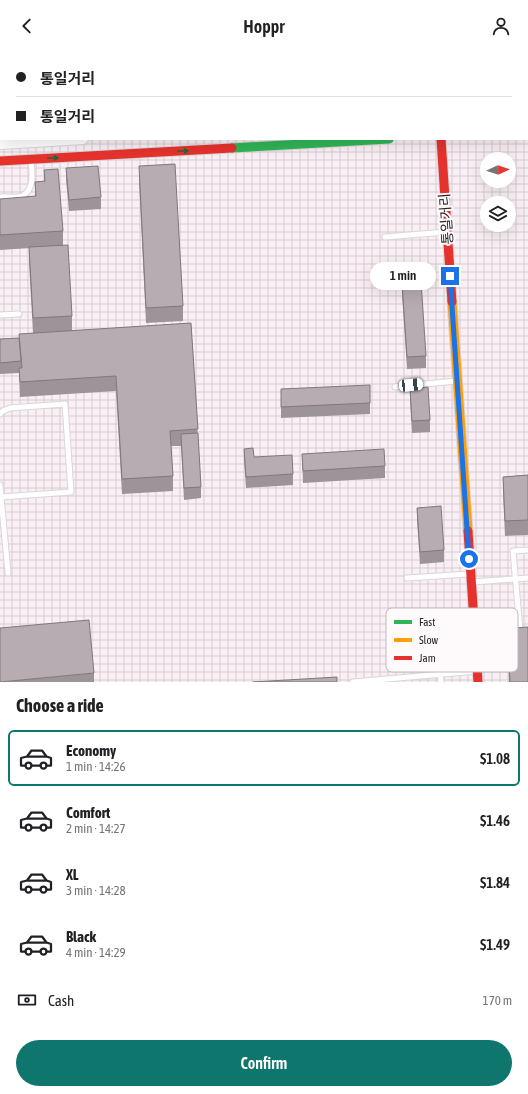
<!DOCTYPE html>
<meta charset="utf-8">
<style>
body{margin:0;font-family:"Asap Condensed","Noto Sans KR",sans-serif;background:#f2f2f2;color:#202124;height:100vh;display:flex;flex-direction:column;font-size:15px;white-space:nowrap}
*{box-sizing:border-box;margin:0}
p{font-size:13px;color:#757577}
.icon{flex:none;width:22px;height:22px;fill:none;stroke:currentColor;stroke-width:2;stroke-linecap:round;stroke-linejoin:round}
.map{position:relative;height:630px;overflow:hidden}
.details{display:flex;flex-direction:column;background:#fff;flex:1}
.details>*{flex:none}
.hud{position:absolute;left:0px;top:0px;width:528px;height:88px;box-shadow:0 4px 16px #0002;display:grid;align-content:center;height:88px;padding:0 16px;background:#fff}
.needle{width:26px;rotate:86deg}
.buttons{position:absolute;left:480px;top:100px;display:grid;gap:8px}
.buttons a{display:grid;place-items:center;width:36px;height:36px;border-radius:50%;background:#fff;box-shadow:0 4px 16px #0002;font-size:20px}
.end{position:absolute;width:18px;height:18px;margin:-9px;border:5px solid #1a73e8;background:#fff;box-shadow:0 0 0 2px #fff}
.from{border-radius:50%}
.bubble{position:absolute;height:28px;border-radius:14px;background:#fff;box-shadow:0 4px 16px #0002;font-size:13px;font-weight:600;line-height:28px;text-align:center}
.car{position:absolute;width:12px;height:24px;margin:-12px -6px;border-radius:5px;box-shadow:0 0 3px 1px #0007;background:linear-gradient(#fff 24%,#345 0 40%,#fff 0 76%,#345 0 86%,#fff 0)}
.hud b{display:flex;align-items:center;gap:14px;height:38px;font-size:15px}
.hud b+b{border-top:1px solid #e0e0e0}
.hud i{width:10px;height:10px;background:#202124}
ul{padding:0;list-style:none}
li{display:flex;align-items:center;gap:12px;height:56px;margin:0 8px 6px;padding:0 8px;border:2px solid transparent;border-radius:6px}
li div{flex:1}
li b{display:block;font-size:15px}
li em{font-style:normal;font-weight:600}
li.current{border-color:#0f766e}
li>.icon{width:36px;height:36px;stroke-width:1.5}
h2{padding:0 16px;font-size:18px;line-height:48px}
.pay{display:flex;align-items:center;gap:10px;height:44px;padding:0 16px;font-size:15px}
.pay p{margin-inline-start:auto}
.cta{display:flex;gap:8px;margin-top:auto;padding:8px 16px}
.cta a{flex:1;height:46px;border-radius:24px;background:#0f766e;color:#fff;font-size:16px;font-weight:600;line-height:46px;text-align:center}
header{display:flex;justify-content:space-between;align-items:center;height:52px;padding:0 16px;background:#fff;font-size:18px;font-weight:600}
.map>svg:first-child{display:block}
.industrial{fill:url(#industrial-grid);fill-rule:evenodd}
.lines{fill:none;stroke-linecap:round;stroke-linejoin:round}
.lane-casing{stroke:#dad6d9;stroke-width:7}
.street-casing{stroke:#dad6d9;stroke-width:12}
.fast-casing{stroke:#dad6d9;stroke-width:11}
.slow-casing{stroke:#dad6d9;stroke-width:11}
.jam-casing{stroke:#dad6d9;stroke-width:11}
.lane{stroke:#fffeff;stroke-width:5}
.street{stroke:#fffeff;stroke-width:10}
.fast{stroke:#30b455;stroke-width:9}
.slow{stroke:#ff9f0a;stroke-width:9}
.jam{stroke:#e5322d;stroke-width:9}
.wall{fill:#9d9499}
.building{fill:#b6acb2;stroke:#7f787d}
.oneway{fill:#2c643b}
.route{stroke:#1a73e8;stroke-width:5}
.labels{text-anchor:middle;dominant-baseline:central;stroke-width:4;stroke-linejoin:round;paint-order:stroke}
.street-label{font-size:14px;fill:#292226;stroke:#fefafc}
.key{fill:#fefafc;stroke:#beb9bc;stroke-width:1}
.key-label{font-size:11px;fill:#292226}
</style>
<header><svg class="icon" aria-label="back" viewBox="0 0 24 24"><path d="M15 5l-7 7 7 7"/></svg>Hoppr<svg class="icon" aria-label="person" viewBox="0 0 24 24"><circle cx="12" cy="8" r="4"/><path d="M4 21q1-7 8-7t8 7"/></svg></header>
<div class="map">
<svg width="528" height="630" viewBox="0 0 528 630">
<defs>
<pattern id="industrial-grid" width="8" height="8" patternUnits="userSpaceOnUse"><rect width="8" height="8" fill="#f9eff5"/><path d="M0 4h8M4 0v8" fill="none" stroke="#d5cdd2"/></pattern>
</defs>
<rect width="100%" height="100%" fill="#fdfbfc"/>
<path class="industrial" d="M 0,0 L 528,0 L 528,630 L 0,630 ZM 1,1 L 527,1 L 527,87 L 1,87 ZM 487,107 L 509,107 L 509,129 L 487,129 ZM 487,151 L 509,151 L 509,173 L 487,173 Z"/>
<g class="lines">
<g class="lane-casing">
<g id="lane">
<path d="M 0,145 C 6,145 17,146 22,144 C 35,138 32,119 31,109"/>
<polyline points="385,185 446,180"/>
<polyline points="0,263 19,262"/>
<polyline points="395,335 456,329"/>
<polyline points="0,362 3,359 10,356 65,352 71,440 1,445"/>
<polyline points="0,433 8,521"/>
<polyline points="528,498 513,499 520,578 528,578"/>
<polyline points="407,526 469,522"/>
<polyline points="472,530 528,526"/>
<polyline points="440,622 441,630"/>
<polyline points="353,630 477,619"/>
</g>
</g>
<g class="street-casing">
<g id="street">
<polyline points="435,0 435,1"/>
<polyline points="527,57 528,57"/>
<polyline points="527,76 528,76"/>
<polyline points="0,92 83,87"/>
</g>
</g>
<g class="fast-casing">
<polyline id="fast" points="232,96 389,87"/>
</g>
<g class="slow-casing">
<polyline id="slow" points="452,250 468,479"/>
</g>
<g class="jam-casing">
<g id="jam">
<polyline points="441,87 452,250"/>
<polyline points="0,109 232,96"/>
<polyline points="468,479 478,630"/>
</g>
</g>
<use href="#lane" class="lane"/>
<use href="#street" class="street"/>
<use href="#fast" class="fast"/>
<use href="#slow" class="slow"/>
<use href="#jam" class="jam"/>
</g>
<g class="wall">
<polygon points="0,0 1,1 1,71 0,71"/>
<polygon points="139,114 183,254 183,269 146,271 139,129"/>
<polygon points="66,116 101,145 101,157 69,159 66,128"/>
<polygon points="44,118 63,179 63,193 72,264 72,279 191,271 201,435 201,446 184,448 181,394 171,394 173,424 173,439 122,442 116,339 20,345 19,321 0,322 0,287 19,286 33,281 29,210 29,196 0,198 0,147 35,144 35,130 44,129"/>
<polygon points="402,231 426,304 426,316 407,317 402,242"/>
<polygon points="281,337 370,351 370,362 281,366"/>
<polygon points="410,337 430,368 430,380 412,381 410,348"/>
<polygon points="244,397 254,405 293,422 293,433 246,436 244,408"/>
<polygon points="302,402 385,414 385,426 303,431"/>
<polygon points="528,423 528,483 505,484 503,440 503,425"/>
<polygon points="417,456 444,498 444,510 420,512 417,468"/>
<polygon points="501,577 528,630 509,630 508,608 502,609"/>
<polygon points="94,621 94,630 0,630"/>
</g>
<g class="building">
<polygon points="0,0 51,0 51,1 1,1 1,35 0,35"/>
<rect x="112" y="0" width="62" height="1"/>
<rect x="309" y="0" width="80" height="1"/>
<rect x="0" y="42" width="1" height="17"/>
<polygon points="175,112 183,254 146,256 139,114"/>
<polygon points="98,114 101,145 69,148 66,116"/>
<polygon points="58,117 63,179 0,183 0,147 36,144 35,130 45,129 44,118"/>
<polygon points="68,193 72,264 33,266 29,195"/>
<polygon points="421,229 426,304 407,305 402,231"/>
<polygon points="191,271 198,377 170,379 173,424 122,427 116,324 20,330 19,316 22,316 19,282"/>
<polygon points="19,286 21,309 0,311 0,287"/>
<polygon points="370,333 370,351 281,355 281,337"/>
<polygon points="428,335 430,368 412,369 410,337"/>
<polygon points="198,381 201,435 184,436 181,382"/>
<polygon points="253,396 254,405 292,403 293,422 246,425 244,397"/>
<polygon points="384,397 385,414 303,419 302,402"/>
<polygon points="528,423 528,468 505,469 503,425"/>
<polygon points="441,454 444,498 420,500 417,456"/>
<polygon points="89,568 94,621 0,630 0,576"/>
<polygon points="528,575 528,630 510,630 508,593 502,594 501,577"/>
<polygon points="337,625 337,630 253,630"/>
</g>
<defs><path id="oneway-solid" d="M-6-.8H1V-3.2L6.5 0L1 3.2V.8H-6Z"/></defs>
<g class="oneway">
<use href="#oneway-solid" transform="translate(183 99) rotate(-3)"/>
<use href="#oneway-solid" transform="translate(53 106) rotate(-3)"/>
</g>
<g class="lines">
<polyline class="route" points="450,224 469,507"/>
</g>
<g class="labels">
<g class="street-label">
<text transform="translate(446 167) rotate(-94)">통일거리</text>
</g>
</g>
<rect x="386" y="556" width="132" height="64" rx="6" class="key"/>
<rect x="394" y="568" width="18" height="4" fill="#30b455"/>
<rect x="394" y="586" width="18" height="4" fill="#ff9f0a"/>
<rect x="394" y="604" width="18" height="4" fill="#e5322d"/>
<g class="key-label">
<text x="419" y="574">Fast</text>
<text x="419" y="592">Slow</text>
<text x="419" y="610">Jam</text>
</g>
</svg>
<div class="buttons">
<a><svg class="needle" viewBox="-14 -14 28 28"><path d="M0-13l5 13h-10z" fill="#e53935"/><path d="M0 13l5-13h-10z" fill="#757577"/></svg></a>
<a><svg class="icon" aria-label="layers" viewBox="0 0 24 24"><path d="M12 4l9 5-9 5-9-5zM3 14l9 5 9-5"/></svg></a>
</div>
<i class="end from" style="left:469px;top:507px"></i>
<i class="end" style="left:450px;top:224px"></i>
<div class="bubble" style="left:370px;top:210px;width:66px">1 min</div>
<i class="car" style="left:411px;top:333px;rotate:84deg"></i>
<div class="hud">
<b><i class="from"></i>통일거리</b>
<b><i></i>통일거리</b>
</div>
</div>
<section class="details">
<h2>Choose a ride</h2>
<ul>
<li class="current"><svg class="icon" aria-label="car" viewBox="0 0 24 24"><path d="M5 17H2v-5l4-1 3-4h7l3 4 3 1v5h-3M9 17h6M6 11h13"/><circle cx="7" cy="17" r="2"/><circle cx="17" cy="17" r="2"/></svg><div><b>Economy</b><p>1 min · 14:26</p></div><em>$1.08</em></li>
<li><svg class="icon" aria-label="car" viewBox="0 0 24 24"><path d="M5 17H2v-5l4-1 3-4h7l3 4 3 1v5h-3M9 17h6M6 11h13"/><circle cx="7" cy="17" r="2"/><circle cx="17" cy="17" r="2"/></svg><div><b>Comfort</b><p>2 min · 14:27</p></div><em>$1.46</em></li>
<li><svg class="icon" aria-label="car" viewBox="0 0 24 24"><path d="M5 17H2v-5l4-1 3-4h7l3 4 3 1v5h-3M9 17h6M6 11h13"/><circle cx="7" cy="17" r="2"/><circle cx="17" cy="17" r="2"/></svg><div><b>XL</b><p>3 min · 14:28</p></div><em>$1.84</em></li>
<li><svg class="icon" aria-label="car" viewBox="0 0 24 24"><path d="M5 17H2v-5l4-1 3-4h7l3 4 3 1v5h-3M9 17h6M6 11h13"/><circle cx="7" cy="17" r="2"/><circle cx="17" cy="17" r="2"/></svg><div><b>Black</b><p>4 min · 14:29</p></div><em>$1.49</em></li>
</ul>
<div class="pay"><svg class="icon" aria-label="cash" viewBox="0 0 24 24"><path d="M3 7h18v10H3z"/><circle cx="12" cy="12" r="2"/></svg>Cash<p>170 m</p></div>
<div class="cta"><a>Confirm</a></div>
</section>
